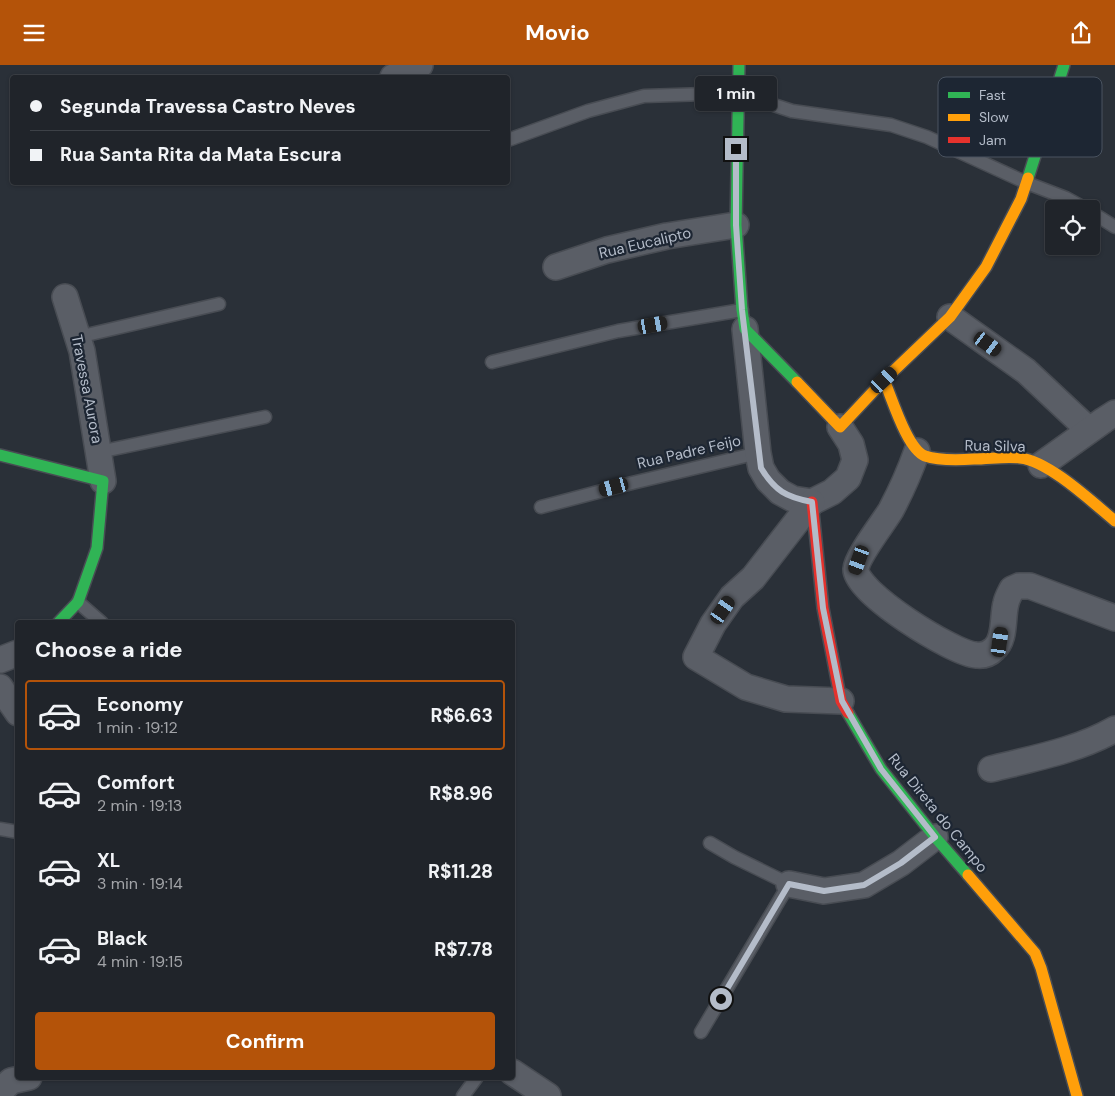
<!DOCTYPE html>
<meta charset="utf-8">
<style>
body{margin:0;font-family:"DM Sans",sans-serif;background:#2d3036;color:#f1f3f6;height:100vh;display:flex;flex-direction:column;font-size:19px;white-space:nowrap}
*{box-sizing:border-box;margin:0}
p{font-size:16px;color:#a2a4a8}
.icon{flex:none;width:28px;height:28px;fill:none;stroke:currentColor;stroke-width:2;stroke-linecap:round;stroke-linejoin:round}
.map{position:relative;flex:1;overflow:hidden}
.drawer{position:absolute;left:15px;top:555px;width:500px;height:460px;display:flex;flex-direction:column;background:#20242a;border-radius:5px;box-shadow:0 1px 4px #0004,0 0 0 1px #3d4147}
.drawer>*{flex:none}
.hud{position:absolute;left:10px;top:10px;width:500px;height:110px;border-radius:5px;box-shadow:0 1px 4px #0004,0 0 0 1px #3d4147;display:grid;align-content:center;height:110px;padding:0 20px;background:#20242a}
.fabs{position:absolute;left:1045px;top:135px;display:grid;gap:10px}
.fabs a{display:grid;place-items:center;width:55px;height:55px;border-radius:5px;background:#20242a;box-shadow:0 1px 4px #0004,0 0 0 1px #3d4147;font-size:25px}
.end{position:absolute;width:22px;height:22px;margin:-11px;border:6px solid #b4bcc9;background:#111;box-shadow:0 0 0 2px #111}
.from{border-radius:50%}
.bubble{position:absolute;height:35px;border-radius:5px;background:#20242a;box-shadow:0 1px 4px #0004,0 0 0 1px #3d4147;font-size:16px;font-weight:700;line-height:35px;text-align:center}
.car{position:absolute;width:15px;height:30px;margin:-15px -8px;border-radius:6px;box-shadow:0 0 4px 1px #0007;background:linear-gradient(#222 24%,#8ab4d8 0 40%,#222 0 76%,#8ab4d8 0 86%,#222 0)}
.hud b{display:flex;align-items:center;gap:18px;height:48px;font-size:19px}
.hud b+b{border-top:1px solid #3d4147}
.hud i{width:12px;height:12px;background:#f1f3f6}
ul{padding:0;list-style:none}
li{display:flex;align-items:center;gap:15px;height:70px;margin:0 10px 8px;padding:0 10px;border:2px solid transparent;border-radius:5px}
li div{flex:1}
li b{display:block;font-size:19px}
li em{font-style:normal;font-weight:700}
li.selected{border-color:#b45309}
li>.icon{width:45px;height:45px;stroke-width:1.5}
h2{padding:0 20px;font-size:22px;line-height:60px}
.button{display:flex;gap:10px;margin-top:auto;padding:10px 20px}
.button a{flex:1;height:58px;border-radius:5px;background:#b45309;color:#fff;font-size:20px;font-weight:700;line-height:58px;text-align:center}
header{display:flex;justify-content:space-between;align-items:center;height:65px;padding:0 20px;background:#b45309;color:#fff;font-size:22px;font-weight:700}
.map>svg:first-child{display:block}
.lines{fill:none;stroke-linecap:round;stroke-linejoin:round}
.lane-casing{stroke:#484c53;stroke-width:15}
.street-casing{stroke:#484c53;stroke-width:28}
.fast-casing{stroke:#484c53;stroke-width:14}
.slow-casing{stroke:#484c53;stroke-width:14}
.jam-casing{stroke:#484c53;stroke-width:14}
.lane{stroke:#5a5e66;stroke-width:12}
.street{stroke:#5a5e66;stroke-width:25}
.fast{stroke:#30b455;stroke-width:11}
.slow{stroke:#ff9f0a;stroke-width:11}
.jam{stroke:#e5322d;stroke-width:11}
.route{stroke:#b4bcc9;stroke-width:6}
.labels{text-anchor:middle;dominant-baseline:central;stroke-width:4.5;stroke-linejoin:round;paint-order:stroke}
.street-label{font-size:15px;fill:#b4bcc9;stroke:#1d2633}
.key{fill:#1d2633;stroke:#4a5360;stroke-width:1}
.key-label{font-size:14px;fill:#b4bcc9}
</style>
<header><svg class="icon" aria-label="menu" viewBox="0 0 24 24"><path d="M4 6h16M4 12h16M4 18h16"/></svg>Movio<svg class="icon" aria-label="share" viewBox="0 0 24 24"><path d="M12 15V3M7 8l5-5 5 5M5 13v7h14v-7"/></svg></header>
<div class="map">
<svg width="1115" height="1031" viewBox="0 0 1115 1031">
<rect width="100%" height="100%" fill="#2a3038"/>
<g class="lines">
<g class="lane-casing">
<g id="lane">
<polyline points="508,75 588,46 644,31 737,28 792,46 891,60 927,72 1027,118 1066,133 1086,144"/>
<polyline points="1091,147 1115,162"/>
<polyline points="78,272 219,239"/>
<polyline points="492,297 618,266 742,245"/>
<polyline points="99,387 265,352"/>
<polyline points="541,442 632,418 758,388"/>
<polyline points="78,537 102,558"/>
<polyline points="0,764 18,767"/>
<polyline points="701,967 789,819 734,792 710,778"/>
<polyline points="463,1031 477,1012"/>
</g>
</g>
<g class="street-casing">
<g id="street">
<polyline points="393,12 420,0"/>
<polyline points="556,202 607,185 667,171 736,160"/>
<polyline points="65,232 82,286 103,416"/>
<polyline points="950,252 1026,306 1089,365"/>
<polyline points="745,264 758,388 761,403 768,415 780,427 793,434 812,437 832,427 848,413 855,395 851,379 840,362"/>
<path d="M 917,386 C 910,406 901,426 891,445 C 884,457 857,491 856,504 C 854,527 954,589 976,590 C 983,591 989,589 994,584 C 1006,574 1002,553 1006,538 C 1007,533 1010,528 1012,524 L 1019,521 L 1030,521 L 1115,553"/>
<polyline points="1041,400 1104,355 1115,348"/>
<polyline points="812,437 753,513 732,532 713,559 696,592 746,622 786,634 841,636"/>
<polyline points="0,595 18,588"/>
<polyline points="0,622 18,648"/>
<path d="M 991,704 C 1031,694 1079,685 1115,664"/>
<polyline points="789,819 824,826 864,820 901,798 935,772"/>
<polyline points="512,1007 548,1031"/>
<polyline points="0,1027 11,1016 29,1012"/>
</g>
</g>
<g class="fast-casing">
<g id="fast">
<polyline points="739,0 736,160 742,245 745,264 797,317"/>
<polyline points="1028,113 1064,0"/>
<polyline points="0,390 103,416 97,483 78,537 58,558"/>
<polyline points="848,648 881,704 935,772 968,810"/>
</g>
</g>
<g class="slow-casing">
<g id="slow">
<path d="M 884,315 C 892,333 907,384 925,391 C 940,396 959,395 974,394 C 989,394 1006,391 1020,393 C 1049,396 1092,437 1115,456"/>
<polyline points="797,317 840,362 884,315 950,252 986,202 1021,134 1028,113"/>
<polyline points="968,810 1035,888 1041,903 1077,1031"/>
</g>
</g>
<g class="jam-casing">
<polyline id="jam" points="812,437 823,543 841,636 848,648"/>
</g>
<use href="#lane" class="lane"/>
<use href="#street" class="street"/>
<use href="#fast" class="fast"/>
<use href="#slow" class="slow"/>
<use href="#jam" class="jam"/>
</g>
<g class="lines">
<path class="route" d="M 721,934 L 789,819 L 824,826 L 864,820 L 901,798 L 935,772 L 881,704 L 842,636 L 823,543 L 812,437 C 786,432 775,426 761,403 L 742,245 L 736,160 L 736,84"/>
</g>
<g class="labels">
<g class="street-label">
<text transform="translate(645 178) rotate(-13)">Rua Eucalipto</text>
<text transform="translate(87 324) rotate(79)">Travessa Aurora</text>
<text transform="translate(995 381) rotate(1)">Rua Silva</text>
<text transform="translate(689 387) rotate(-13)">Rua Padre Feijo</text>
<text transform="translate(938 748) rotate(51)">Rua Direta do Campo</text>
</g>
</g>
<rect x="938" y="12" width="164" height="80" rx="8" class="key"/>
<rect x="948" y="27" width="22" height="6" fill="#30b455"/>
<rect x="948" y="49" width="22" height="7" fill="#ff9f0a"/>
<rect x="948" y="72" width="22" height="6" fill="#e5322d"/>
<g class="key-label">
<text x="979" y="35">Fast</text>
<text x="979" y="57">Slow</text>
<text x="979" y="80">Jam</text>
</g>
</svg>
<div class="fabs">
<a><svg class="icon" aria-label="locate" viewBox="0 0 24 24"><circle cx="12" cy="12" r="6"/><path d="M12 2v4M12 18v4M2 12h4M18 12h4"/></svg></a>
</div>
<i class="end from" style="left:721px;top:934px"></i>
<i class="end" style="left:736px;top:84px"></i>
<div class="bubble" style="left:695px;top:11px;width:82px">1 min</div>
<i class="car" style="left:653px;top:260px;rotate:80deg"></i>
<i class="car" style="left:988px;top:279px;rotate:126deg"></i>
<i class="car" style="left:884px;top:315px;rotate:47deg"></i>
<i class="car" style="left:614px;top:422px;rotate:255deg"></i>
<i class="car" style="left:859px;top:495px;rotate:200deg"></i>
<i class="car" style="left:723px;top:545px;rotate:35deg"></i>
<i class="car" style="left:1000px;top:577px;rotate:8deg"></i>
<div class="hud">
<b><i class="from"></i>Segunda Travessa Castro Neves</b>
<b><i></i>Rua Santa Rita da Mata Escura</b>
</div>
<section class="drawer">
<h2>Choose a ride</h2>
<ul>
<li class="selected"><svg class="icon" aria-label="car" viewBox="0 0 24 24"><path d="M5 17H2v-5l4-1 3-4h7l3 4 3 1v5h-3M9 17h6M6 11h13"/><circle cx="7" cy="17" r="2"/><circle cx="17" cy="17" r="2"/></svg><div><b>Economy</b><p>1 min · 19:12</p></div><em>R$6.63</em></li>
<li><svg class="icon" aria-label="car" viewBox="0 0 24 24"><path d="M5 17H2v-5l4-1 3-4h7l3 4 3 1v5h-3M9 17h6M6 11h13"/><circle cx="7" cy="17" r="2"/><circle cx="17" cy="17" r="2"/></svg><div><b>Comfort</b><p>2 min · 19:13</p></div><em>R$8.96</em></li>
<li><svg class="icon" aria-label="car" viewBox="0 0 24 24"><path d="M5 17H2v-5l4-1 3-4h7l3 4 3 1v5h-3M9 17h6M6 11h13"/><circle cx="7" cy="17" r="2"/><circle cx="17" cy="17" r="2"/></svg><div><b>XL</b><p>3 min · 19:14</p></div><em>R$11.28</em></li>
<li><svg class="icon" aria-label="car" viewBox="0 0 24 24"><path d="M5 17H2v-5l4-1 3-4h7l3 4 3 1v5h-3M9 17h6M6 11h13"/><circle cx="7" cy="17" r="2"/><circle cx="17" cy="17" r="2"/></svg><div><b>Black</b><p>4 min · 19:15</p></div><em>R$7.78</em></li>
</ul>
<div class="button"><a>Confirm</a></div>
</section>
</div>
